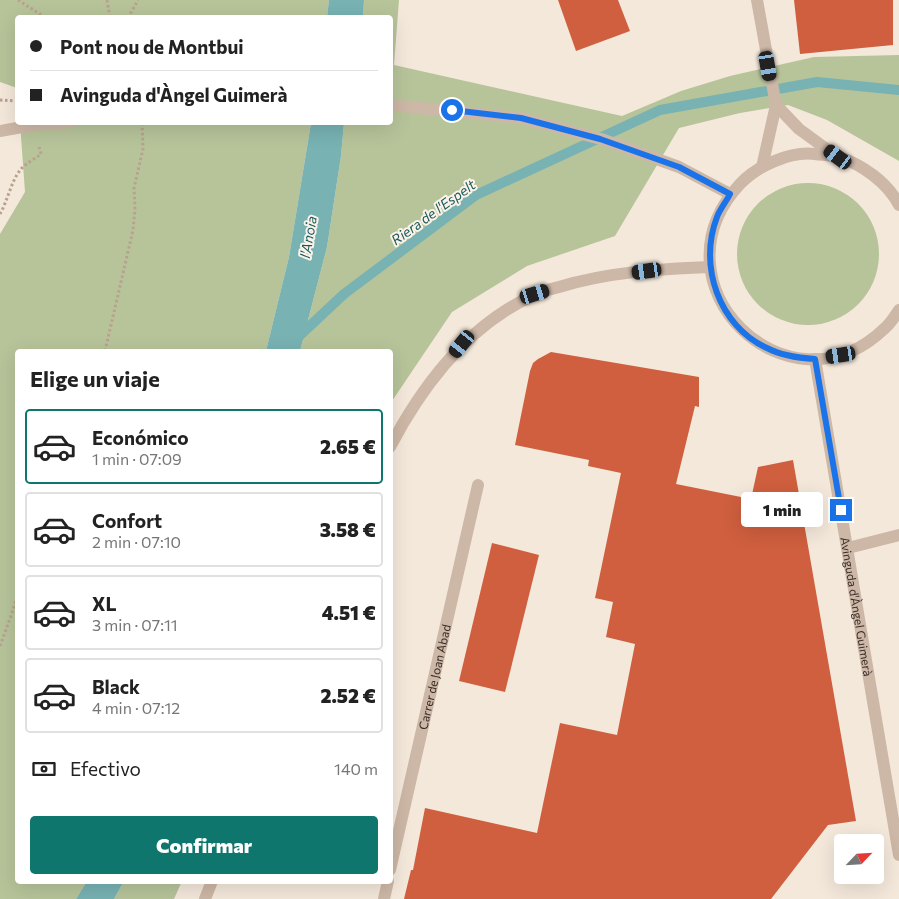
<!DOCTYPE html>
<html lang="es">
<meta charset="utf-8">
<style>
body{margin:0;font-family:Commissioner,sans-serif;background:#f2f2f2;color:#222;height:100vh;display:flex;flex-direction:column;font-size:19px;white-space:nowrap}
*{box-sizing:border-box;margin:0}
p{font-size:16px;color:#767676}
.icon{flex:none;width:28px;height:28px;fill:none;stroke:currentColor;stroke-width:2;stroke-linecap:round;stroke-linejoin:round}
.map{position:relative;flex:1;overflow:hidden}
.details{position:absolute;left:15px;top:349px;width:378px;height:535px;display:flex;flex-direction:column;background:#fff;border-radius:5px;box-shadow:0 5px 20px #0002}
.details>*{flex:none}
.banner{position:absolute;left:15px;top:15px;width:378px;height:110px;border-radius:5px;box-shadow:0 5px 20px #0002;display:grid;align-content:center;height:110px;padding:0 15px;background:#fff}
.needle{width:32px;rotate:65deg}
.fabs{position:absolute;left:834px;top:834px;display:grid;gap:10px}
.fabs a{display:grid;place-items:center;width:50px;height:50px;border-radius:5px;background:#fff;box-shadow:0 5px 20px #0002;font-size:25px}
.end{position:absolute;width:22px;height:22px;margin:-11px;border:6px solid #1a73e8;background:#fff;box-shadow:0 0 0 2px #fff}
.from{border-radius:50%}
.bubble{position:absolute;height:35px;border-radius:5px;background:#fff;box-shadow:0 5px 20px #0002;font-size:16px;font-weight:800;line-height:35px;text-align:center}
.car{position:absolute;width:15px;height:30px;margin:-15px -8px;border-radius:6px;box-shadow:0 0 4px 1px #0007;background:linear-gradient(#222 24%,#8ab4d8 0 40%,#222 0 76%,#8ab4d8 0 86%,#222 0)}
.banner b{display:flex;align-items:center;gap:18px;height:48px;font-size:19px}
.banner b+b{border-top:1px solid #e0e0e0}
.banner i{width:12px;height:12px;background:#222}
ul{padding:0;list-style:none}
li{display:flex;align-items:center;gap:15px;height:75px;margin:0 10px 8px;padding:0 5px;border:2px solid #e0e0e0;border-radius:5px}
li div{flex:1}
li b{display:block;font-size:19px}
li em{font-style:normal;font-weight:800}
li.active{border-color:#0f766e}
li>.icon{width:45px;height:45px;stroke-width:1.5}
h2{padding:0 15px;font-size:22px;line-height:60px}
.pay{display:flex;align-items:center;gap:12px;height:55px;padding:0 15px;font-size:19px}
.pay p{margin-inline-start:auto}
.primary-button{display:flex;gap:10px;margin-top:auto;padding:10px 15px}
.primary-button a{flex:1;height:58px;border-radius:5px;background:#0f766e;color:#fff;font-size:20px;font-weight:800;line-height:58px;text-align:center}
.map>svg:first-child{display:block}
.green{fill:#b7c49a}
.water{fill:#78b2b3}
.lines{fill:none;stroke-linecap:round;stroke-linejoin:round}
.stream{stroke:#78b2b3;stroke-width:10}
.building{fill:#cf5f3e}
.path{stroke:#b9a190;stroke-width:3;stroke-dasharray:2.5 2.5;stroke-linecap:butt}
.minor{stroke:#cdb7a6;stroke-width:12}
.route{stroke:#1a73e8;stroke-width:6}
.labels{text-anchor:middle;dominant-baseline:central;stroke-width:4;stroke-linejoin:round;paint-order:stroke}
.street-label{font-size:12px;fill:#392d28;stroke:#fbf2e8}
.water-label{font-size:14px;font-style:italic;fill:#1a5a5e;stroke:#fbf2e8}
</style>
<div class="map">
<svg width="899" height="899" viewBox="0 0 899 899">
<rect width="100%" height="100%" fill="#f4e8db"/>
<g class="green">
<polygon points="0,0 329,0 327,17 18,18 17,96 17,88 0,82"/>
<polygon points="364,0 399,0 394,65 622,116 681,91 730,76 814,57 899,55 899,161 827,120 788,105 740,113 679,128 615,236 527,266 452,312 390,404 390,351 300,351 327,247 341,156 344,123 390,122 390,18 363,17"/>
<polygon points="20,123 311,123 289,257 266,351 18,351 18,881 87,881 76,899 0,899 0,234 25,192"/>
<circle cx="808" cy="254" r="71"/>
<polygon points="124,881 182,881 174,899 114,899"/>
</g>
<g class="water">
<polygon points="329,0 364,0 363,17 327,17"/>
<polygon points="311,123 344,123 341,156 327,247 300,351 266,351 289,257"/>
<polygon points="87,881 124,881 114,899 76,899"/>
</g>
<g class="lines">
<polyline class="stream" points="297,338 344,294 476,195 660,110 817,82 899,90"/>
</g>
<g class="building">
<polygon points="558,0 618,0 630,31 576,51"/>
<polygon points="794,0 893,0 893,45 800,54"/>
<polygon points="551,352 699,377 699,407 695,406 676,484 751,499 758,467 793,460 856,821 828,825 771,899 404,899 411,870 413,870 425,808 537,833 560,723 617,735 635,644 606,637 613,602 595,598 621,473 588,466 589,460 515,445 530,371 533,363 538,359"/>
<polygon points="492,543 539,555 505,692 459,681"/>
</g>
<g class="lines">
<g class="path">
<polyline points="18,0 46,18"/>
<polyline points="107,0 110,18"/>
<polyline points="128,18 138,0"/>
<polyline points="0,100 18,101"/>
<path d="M 0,214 C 8,200 11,181 21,169 C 26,163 35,159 41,154 L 39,147"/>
<polyline points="105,351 133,230 135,209 134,188 143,149 142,122"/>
<polyline points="0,646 12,613 18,594"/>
</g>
<g class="minor">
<polyline points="757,0 776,105 762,167"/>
<polyline points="390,105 521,118 601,139 679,167 730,194"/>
<polyline points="776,105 799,129 836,156"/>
<polyline points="0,131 33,125 71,122"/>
<path d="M 899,205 C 888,183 862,164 838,157 C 831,155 822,155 815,154 C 790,151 757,166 740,184 C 647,284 788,422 885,328 C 891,323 895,316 899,310"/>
<path id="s1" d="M 815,359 L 899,855"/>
<path d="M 390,447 C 423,384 468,325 534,295 C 542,291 551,289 559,287 C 608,272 659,269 710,267"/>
<polyline points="848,548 899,535"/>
<path id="s2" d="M 390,870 L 478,485"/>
<polyline points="205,899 212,881"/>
<polyline points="384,899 388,881"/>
</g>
</g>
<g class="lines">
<path class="route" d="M 452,110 L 521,118 L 600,139 L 679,167 L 730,194 C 726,202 720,209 717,217 C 698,266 719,326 767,348 C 782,356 798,358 815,359 L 841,510"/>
</g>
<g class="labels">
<g class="street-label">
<text stroke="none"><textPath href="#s1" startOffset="251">Avinguda d'Àngel Guimerà</textPath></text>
<text stroke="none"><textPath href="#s2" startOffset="198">Carrer de Joan Abad</textPath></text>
</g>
<g class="water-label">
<text transform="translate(433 212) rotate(-36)">Riera de l'Espelt</text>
<text transform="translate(308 237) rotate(-80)">l'Anoia</text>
</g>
</g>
</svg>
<div class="fabs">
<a><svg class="needle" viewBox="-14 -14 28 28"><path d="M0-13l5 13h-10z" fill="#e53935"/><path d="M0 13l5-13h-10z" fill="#767676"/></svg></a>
</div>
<i class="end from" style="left:452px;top:110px"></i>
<i class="end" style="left:841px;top:510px"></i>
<div class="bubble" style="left:741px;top:492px;width:82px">1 min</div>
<i class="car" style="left:768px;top:66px;rotate:170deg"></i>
<i class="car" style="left:838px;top:157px;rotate:306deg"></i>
<i class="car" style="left:647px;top:271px;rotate:262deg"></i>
<i class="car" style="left:535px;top:294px;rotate:73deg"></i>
<i class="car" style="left:462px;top:344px;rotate:219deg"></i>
<i class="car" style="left:841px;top:355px;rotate:261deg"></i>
<div class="banner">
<b><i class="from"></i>Pont nou de Montbui</b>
<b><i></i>Avinguda d'Àngel Guimerà</b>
</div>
<section class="details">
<h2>Elige un viaje</h2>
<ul>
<li class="active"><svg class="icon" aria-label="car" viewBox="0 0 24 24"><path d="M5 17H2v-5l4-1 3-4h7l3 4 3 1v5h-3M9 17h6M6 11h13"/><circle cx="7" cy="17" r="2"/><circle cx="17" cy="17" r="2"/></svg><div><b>Económico</b><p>1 min · 07:09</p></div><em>2.65 €</em></li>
<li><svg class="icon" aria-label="car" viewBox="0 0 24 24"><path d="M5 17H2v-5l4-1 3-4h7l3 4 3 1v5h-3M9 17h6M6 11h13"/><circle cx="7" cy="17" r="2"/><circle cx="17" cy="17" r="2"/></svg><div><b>Confort</b><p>2 min · 07:10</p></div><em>3.58 €</em></li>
<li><svg class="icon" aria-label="car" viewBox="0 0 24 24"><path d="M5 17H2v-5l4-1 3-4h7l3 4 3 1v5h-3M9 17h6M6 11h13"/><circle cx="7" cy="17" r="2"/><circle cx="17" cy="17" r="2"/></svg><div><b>XL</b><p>3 min · 07:11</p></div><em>4.51 €</em></li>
<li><svg class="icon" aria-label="car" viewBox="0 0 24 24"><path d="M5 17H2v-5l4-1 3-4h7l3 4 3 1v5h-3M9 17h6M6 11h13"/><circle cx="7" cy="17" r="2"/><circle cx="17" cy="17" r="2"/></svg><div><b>Black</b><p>4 min · 07:12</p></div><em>2.52 €</em></li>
</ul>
<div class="pay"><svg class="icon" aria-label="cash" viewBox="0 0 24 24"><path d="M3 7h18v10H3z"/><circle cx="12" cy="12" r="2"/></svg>Efectivo<p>140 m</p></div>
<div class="primary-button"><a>Confirmar</a></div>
</section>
</div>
